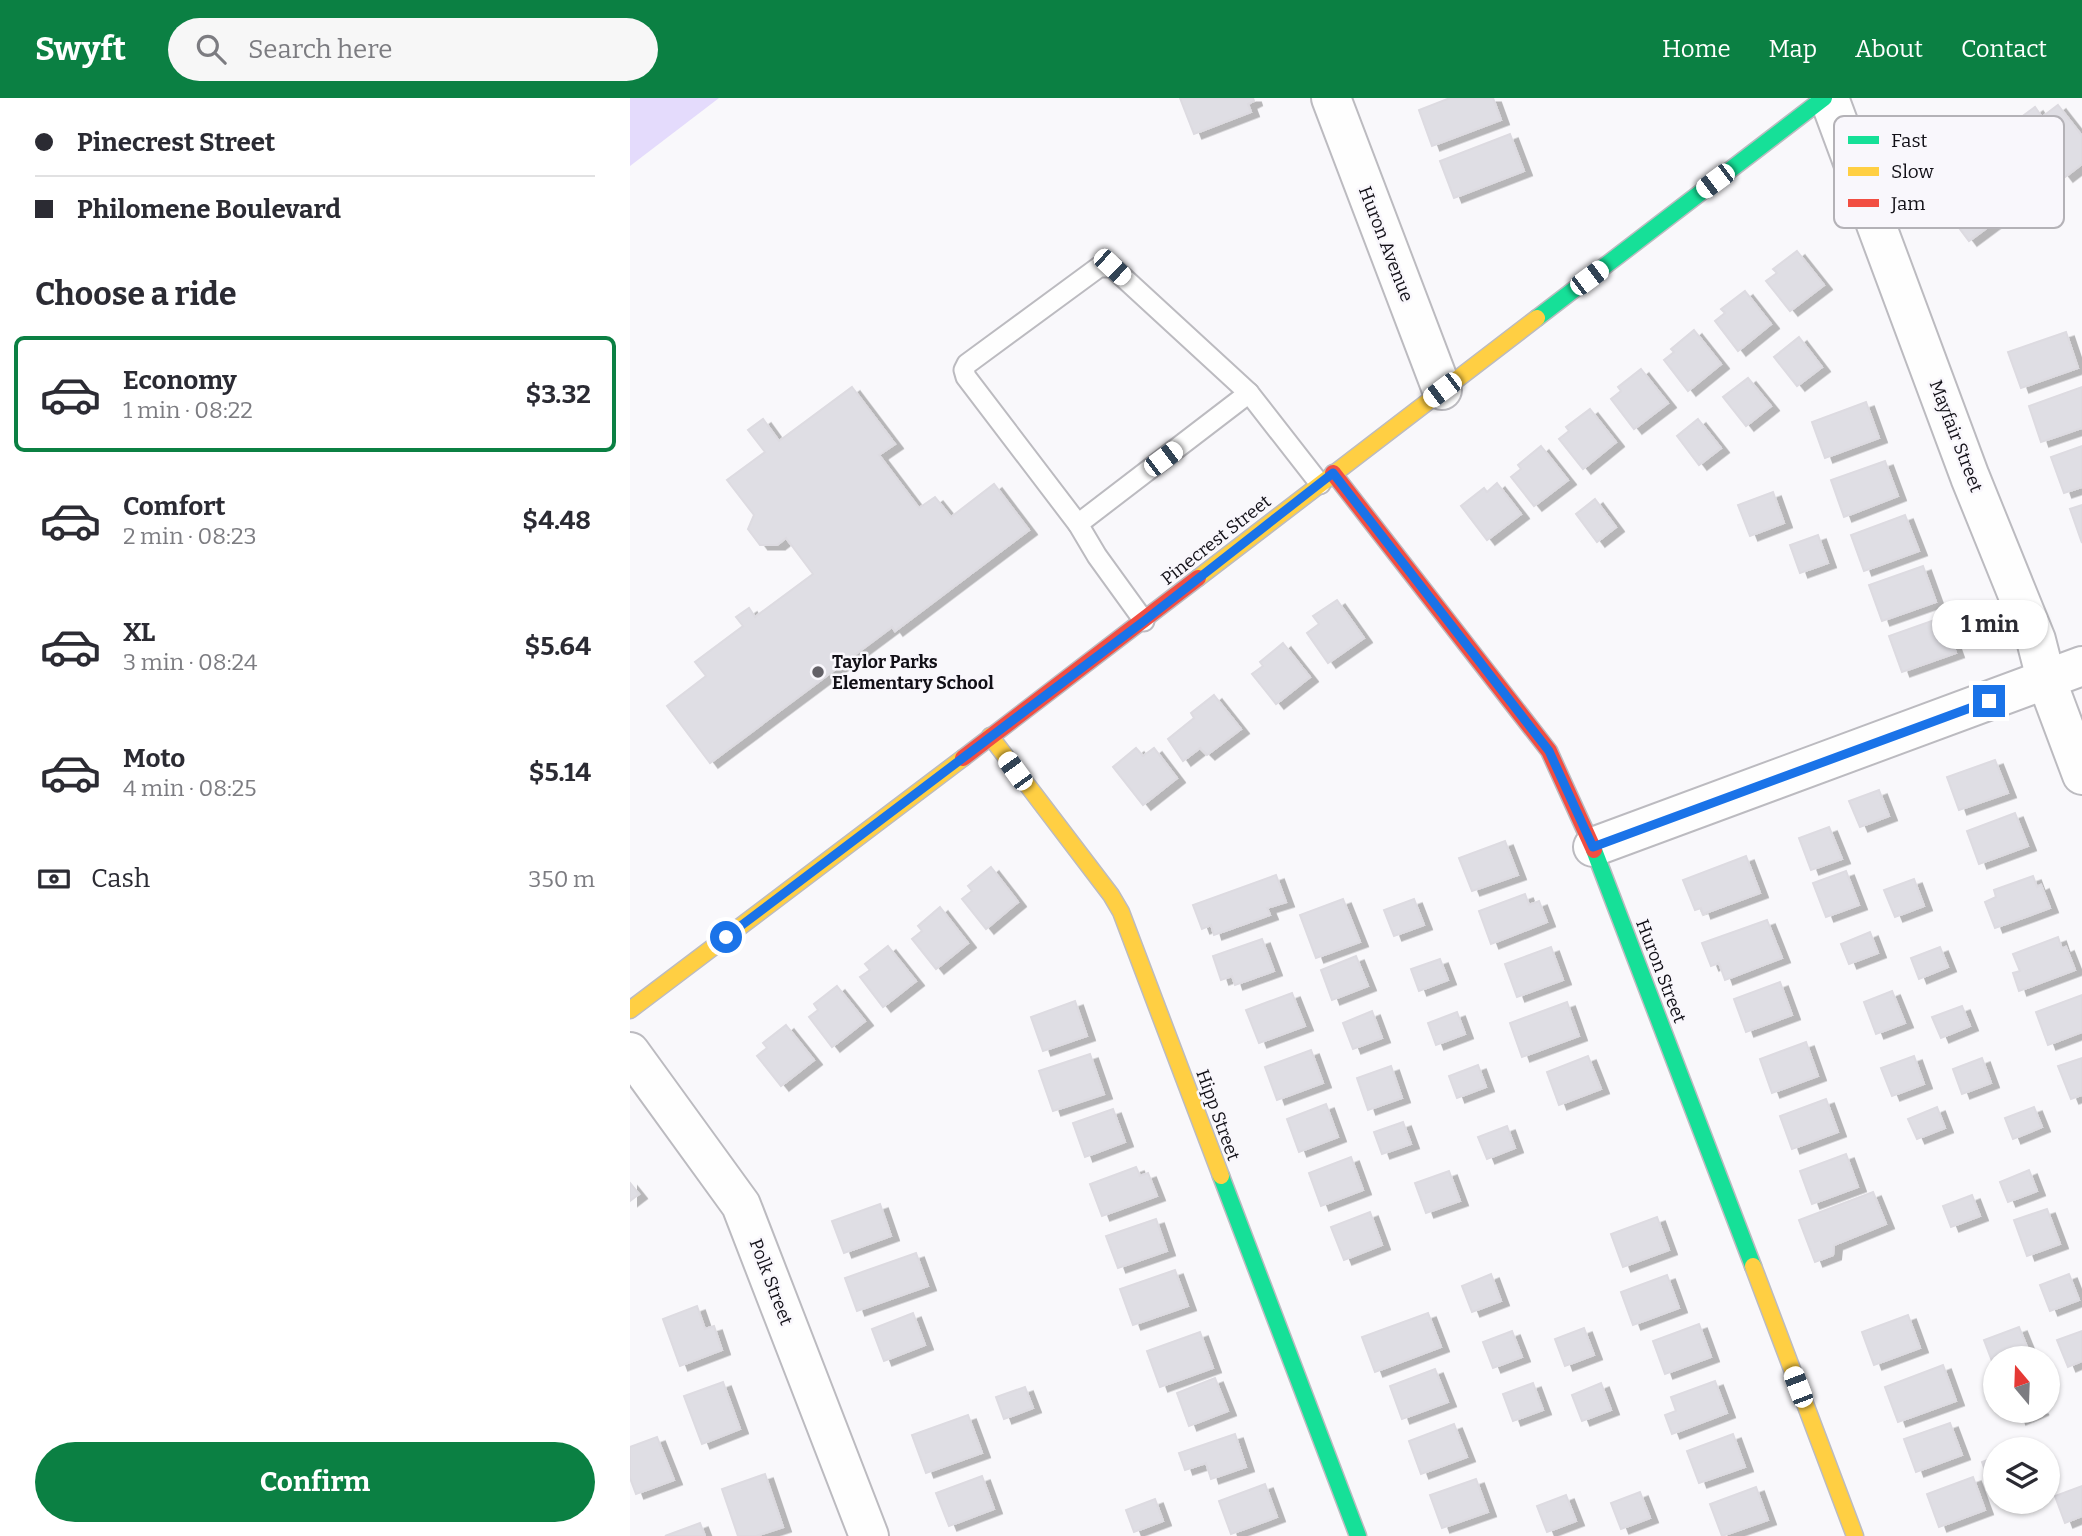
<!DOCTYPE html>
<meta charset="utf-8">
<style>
body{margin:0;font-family:Bitter,serif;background:#f7f7f7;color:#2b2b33;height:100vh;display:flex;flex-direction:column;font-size:26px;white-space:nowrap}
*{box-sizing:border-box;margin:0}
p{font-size:23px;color:#7c7c81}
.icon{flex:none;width:38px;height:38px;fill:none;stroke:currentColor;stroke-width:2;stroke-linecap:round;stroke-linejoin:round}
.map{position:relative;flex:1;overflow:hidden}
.panel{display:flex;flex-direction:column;background:#fff;width:630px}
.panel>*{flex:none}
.guide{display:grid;align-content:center;height:154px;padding:0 35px;background:#fff}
.needle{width:46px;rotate:341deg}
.controls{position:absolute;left:1353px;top:1248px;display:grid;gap:14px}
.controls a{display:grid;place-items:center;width:77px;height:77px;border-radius:50%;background:#fff;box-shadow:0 2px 5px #0004;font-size:35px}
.end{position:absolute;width:32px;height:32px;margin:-16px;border:9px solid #1a73e8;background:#fff;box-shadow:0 0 0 4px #fff}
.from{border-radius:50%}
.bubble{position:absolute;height:49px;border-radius:24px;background:#fff;box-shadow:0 2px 5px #0004;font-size:23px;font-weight:700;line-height:49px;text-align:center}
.car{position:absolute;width:21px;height:42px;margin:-21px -10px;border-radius:9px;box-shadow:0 0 5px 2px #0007;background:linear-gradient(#fff 24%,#345 0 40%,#fff 0 76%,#345 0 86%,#fff 0)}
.guide b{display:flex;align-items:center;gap:24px;height:66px;font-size:26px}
.guide b+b{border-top:2px solid #e1e1e2}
.guide i{width:18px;height:18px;background:#2b2b33}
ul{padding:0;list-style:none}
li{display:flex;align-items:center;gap:21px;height:116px;margin:0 14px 10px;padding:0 21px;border:4px solid transparent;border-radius:10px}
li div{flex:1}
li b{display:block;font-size:26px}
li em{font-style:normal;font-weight:700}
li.active{border-color:#0b8043}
li>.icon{width:63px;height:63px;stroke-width:1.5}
h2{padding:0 35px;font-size:32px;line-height:84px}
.pay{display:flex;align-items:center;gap:18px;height:77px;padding:0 35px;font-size:26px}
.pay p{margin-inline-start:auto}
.button{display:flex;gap:14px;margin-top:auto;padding:14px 35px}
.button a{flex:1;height:80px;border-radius:42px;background:#0b8043;color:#fff;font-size:28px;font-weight:700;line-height:80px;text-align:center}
header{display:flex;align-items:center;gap:42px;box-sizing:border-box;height:98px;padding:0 35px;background:#0b8043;color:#fff}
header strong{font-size:33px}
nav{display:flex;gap:38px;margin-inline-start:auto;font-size:24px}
.search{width:490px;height:63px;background:#f7f7f7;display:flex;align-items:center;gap:18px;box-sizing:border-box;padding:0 24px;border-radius:38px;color:#7c7c81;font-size:26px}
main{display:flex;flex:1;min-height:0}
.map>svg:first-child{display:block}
.green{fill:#e4dbfc}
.building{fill:#dfdee4;stroke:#dddbe1;stroke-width:2;filter:url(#shadow)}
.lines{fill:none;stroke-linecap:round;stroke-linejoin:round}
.lane-casing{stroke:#bcbbc0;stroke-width:23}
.street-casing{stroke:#bcbbc0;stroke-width:42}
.fast-casing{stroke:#bcbbc0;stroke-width:19}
.slow-casing{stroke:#bcbbc0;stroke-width:19}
.jam-casing{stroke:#bcbbc0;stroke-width:19}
.lane{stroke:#fefefe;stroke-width:19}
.street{stroke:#fefefe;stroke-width:38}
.fast{stroke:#16e098;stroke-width:16}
.slow{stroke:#ffcf43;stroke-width:16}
.jam{stroke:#f24e42;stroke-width:16}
.route{stroke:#1a73e8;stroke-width:9}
.poi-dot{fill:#636167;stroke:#f9f7fc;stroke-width:2.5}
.labels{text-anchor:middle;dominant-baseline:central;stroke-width:5;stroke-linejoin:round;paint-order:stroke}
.street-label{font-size:18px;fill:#121017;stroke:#f9f7fc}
.poi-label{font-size:18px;font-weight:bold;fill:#121017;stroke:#f9f7fc;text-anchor:start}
.key{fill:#f9f7fc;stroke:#b4b2b7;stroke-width:2}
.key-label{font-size:19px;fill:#121017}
</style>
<header>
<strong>Swyft</strong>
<div class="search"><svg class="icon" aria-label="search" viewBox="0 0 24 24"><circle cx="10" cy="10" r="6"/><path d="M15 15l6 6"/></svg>Search here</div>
<nav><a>Home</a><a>Map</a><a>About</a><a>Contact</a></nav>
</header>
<main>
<section class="panel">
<div class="guide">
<b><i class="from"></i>Pinecrest Street</b>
<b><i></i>Philomene Boulevard</b>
</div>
<h2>Choose a ride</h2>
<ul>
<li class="active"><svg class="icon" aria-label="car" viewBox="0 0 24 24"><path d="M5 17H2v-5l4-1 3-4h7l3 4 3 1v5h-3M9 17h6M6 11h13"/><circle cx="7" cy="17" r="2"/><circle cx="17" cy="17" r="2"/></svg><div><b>Economy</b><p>1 min · 08:22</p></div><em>$3.32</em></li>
<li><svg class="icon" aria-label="car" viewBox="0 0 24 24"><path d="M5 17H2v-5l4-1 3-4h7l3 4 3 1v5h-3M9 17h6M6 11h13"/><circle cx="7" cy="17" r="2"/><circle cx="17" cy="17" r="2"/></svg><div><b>Comfort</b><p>2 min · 08:23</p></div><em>$4.48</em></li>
<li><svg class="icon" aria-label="car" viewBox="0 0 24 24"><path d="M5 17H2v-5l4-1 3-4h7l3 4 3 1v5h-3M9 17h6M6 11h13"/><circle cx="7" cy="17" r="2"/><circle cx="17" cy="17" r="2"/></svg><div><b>XL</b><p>3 min · 08:24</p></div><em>$5.64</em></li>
<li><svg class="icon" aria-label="car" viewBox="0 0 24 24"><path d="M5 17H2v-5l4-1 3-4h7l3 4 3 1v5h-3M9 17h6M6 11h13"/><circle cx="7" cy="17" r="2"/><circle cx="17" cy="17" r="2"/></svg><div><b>Moto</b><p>4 min · 08:25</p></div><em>$5.14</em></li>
</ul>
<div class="pay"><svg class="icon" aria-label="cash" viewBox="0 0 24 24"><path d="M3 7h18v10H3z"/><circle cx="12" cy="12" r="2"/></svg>Cash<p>350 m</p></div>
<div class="button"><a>Confirm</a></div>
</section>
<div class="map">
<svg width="1452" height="1438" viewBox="0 0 1452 1438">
<defs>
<filter id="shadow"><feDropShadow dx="8" dy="4.5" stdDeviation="0" flood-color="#0004"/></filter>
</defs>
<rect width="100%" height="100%" fill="#f9f8fb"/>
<polygon class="green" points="0,0 89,0 0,68"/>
<g class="building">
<polygon points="550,0 623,0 624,3 618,6 621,14 564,36"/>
<polygon points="820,0 863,0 871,22 802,48 789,12"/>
<polygon points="1428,7 1452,38 1452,66 1435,79 1390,20 1405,9 1412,19"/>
<polygon points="880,36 894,73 824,100 810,63"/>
<polygon points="1320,71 1325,76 1332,71 1370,120 1339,143 1298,89"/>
<polygon points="1167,153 1194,187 1160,213 1136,183 1147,175 1143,171"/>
<polygon points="1115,193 1141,226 1108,253 1085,223 1095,215 1091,211"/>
<polygon points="1064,232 1091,266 1058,293 1034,262 1044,254 1041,251"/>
<polygon points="1436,234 1448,270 1391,290 1378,254"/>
<polygon points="1169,239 1192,269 1167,288 1144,259"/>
<polygon points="1011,271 1038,305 1004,331 981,301 991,293 988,289"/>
<polygon points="1118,280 1141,308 1116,328 1093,299"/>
<polygon points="222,289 265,346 249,357 289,410 305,399 321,419 364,386 399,432 265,533 262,529 80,665 37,608 76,578 65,564 113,528 106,519 119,510 125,519 183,476 156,440 147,447 130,447 118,431 124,417 97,382 135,354 118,332 133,321 149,343"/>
<polygon points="1452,289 1452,330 1411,344 1399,308"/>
<polygon points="1236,304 1249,340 1195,360 1182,324"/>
<polygon points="960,311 986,344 953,371 929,341 939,333 936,329"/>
<polygon points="1068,321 1091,350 1069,367 1047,338"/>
<polygon points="911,348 938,382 904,408 881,379 891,371 888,367"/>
<polygon points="1452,348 1452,389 1434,395 1421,359"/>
<polygon points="1255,363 1268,398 1214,419 1201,382"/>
<polygon points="867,385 891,416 857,442 831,408 854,390 857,394"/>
<polygon points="1143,394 1154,425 1120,438 1108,407"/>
<polygon points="965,401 986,429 967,444 946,416"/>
<polygon points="1452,407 1452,445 1440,411"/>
<polygon points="1275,417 1289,453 1234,473 1221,437"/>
<polygon points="1188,437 1198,465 1170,475 1160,447"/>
<polygon points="1293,468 1306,504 1252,523 1239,487"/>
<polygon points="707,502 734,540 698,565 677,535 689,526 683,518"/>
<polygon points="1313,519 1326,555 1272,574 1259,538"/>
<polygon points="653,545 680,579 646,606 622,576 633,568 630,564"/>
<polygon points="584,597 611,631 577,657 570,650 553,663 538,641 564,620 561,615"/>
<polygon points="506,650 513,658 524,650 547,680 513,707 483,669"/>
<polygon points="1365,662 1378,695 1329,712 1317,679"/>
<polygon points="1249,692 1259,718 1230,729 1219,703"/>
<polygon points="1385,715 1398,748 1349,766 1337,733"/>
<polygon points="1199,729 1212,761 1181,772 1169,740"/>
<polygon points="875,743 888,777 842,793 829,760"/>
<polygon points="1116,758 1130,795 1073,816 1071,810 1065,812 1053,782"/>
<polygon points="361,769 388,804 356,831 332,801 342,793 338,788"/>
<polygon points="1216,773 1229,807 1196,819 1183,785"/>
<polygon points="646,777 656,804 637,810 640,817 584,837 581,827 572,831 563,807"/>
<polygon points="1403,778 1407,789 1411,787 1420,810 1365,830 1355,804 1366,799 1364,792"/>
<polygon points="1284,781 1294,808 1265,819 1254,792"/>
<polygon points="895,796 899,807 909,803 917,824 861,846 849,813"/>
<polygon points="713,801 730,844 686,860 670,817"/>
<polygon points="784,801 794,827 764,838 754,812"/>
<polygon points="310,809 338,845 306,871 282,841 292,833 288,828"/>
<polygon points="1137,822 1152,860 1095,882 1089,865 1081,868 1072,845"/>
<polygon points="1240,834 1248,855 1219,866 1211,846"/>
<polygon points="1428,839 1432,851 1436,849 1445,872 1389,893 1383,875 1390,873 1383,856"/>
<polygon points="632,841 644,873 605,887 602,878 591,882 583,858"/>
<polygon points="258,848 286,883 253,909 230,879 240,872 235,866"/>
<polygon points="921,849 933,882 887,899 875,866"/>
<polygon points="1310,849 1318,869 1289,881 1281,860"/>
<polygon points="726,858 738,888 702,902 691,872"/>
<polygon points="810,861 818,882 789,893 781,871"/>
<polygon points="1150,884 1162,917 1116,934 1104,901"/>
<polygon points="207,888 235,923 202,949 179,919 188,912 184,906"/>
<polygon points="1262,893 1275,925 1246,936 1234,904"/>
<polygon points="662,895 675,928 629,945 616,912"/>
<polygon points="1452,897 1452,934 1418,947 1406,914"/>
<polygon points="445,903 457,938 413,953 401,919"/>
<polygon points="937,904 949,938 892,959 880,925"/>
<polygon points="1332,908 1340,928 1311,940 1302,919"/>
<polygon points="742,913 752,940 723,951 713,925"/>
<polygon points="827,914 835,936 806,947 798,925"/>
<polygon points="156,927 184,962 151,988 127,958 137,950 133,945"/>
<polygon points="1176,944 1188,978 1142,995 1130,961"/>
<polygon points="681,952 693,985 647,1002 635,969"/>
<polygon points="460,956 474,996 423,1013 409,973"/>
<polygon points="958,958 971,991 929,1007 917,974"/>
<polygon points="1284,958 1294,986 1262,998 1251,970"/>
<polygon points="1352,960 1361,985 1332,996 1323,971"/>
<polygon points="1452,960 1452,997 1441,1001 1428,968"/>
<polygon points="848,967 856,989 827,1000 819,978"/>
<polygon points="761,968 772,1000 738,1012 727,980"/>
<polygon points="1196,1001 1208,1034 1162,1051 1150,1018"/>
<polygon points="696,1006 708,1039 669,1054 657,1021"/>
<polygon points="1307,1009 1315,1030 1287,1041 1278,1021"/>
<polygon points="1404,1009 1412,1029 1383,1041 1375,1020"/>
<polygon points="483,1011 495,1044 455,1059 443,1025"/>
<polygon points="773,1024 781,1046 752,1056 744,1034"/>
<polygon points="877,1028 885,1050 857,1061 848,1039"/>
<polygon points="1216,1056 1228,1089 1182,1106 1170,1073"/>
<polygon points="721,1059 733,1092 691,1108 679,1075"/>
<polygon points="506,1069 510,1078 518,1075 527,1098 472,1118 460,1086"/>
<polygon points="1399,1072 1407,1093 1378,1104 1370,1084"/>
<polygon points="819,1073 830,1103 796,1115 785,1085"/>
<polygon points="0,1085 9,1096 0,1103"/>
<polygon points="1243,1094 1256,1126 1204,1147 1203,1157 1185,1164 1169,1122"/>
<polygon points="1342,1097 1350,1118 1321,1129 1313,1108"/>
<polygon points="250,1106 261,1138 214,1155 202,1123"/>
<polygon points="1417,1111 1430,1146 1397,1158 1384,1122"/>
<polygon points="740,1114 752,1147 714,1162 701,1129"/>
<polygon points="1027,1119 1039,1152 993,1169 981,1136"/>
<polygon points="526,1121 537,1153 488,1170 476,1138"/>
<polygon points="286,1155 298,1188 227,1213 215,1180"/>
<polygon points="545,1172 558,1208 503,1227 490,1191"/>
<polygon points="861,1176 871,1203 842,1214 832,1188"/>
<polygon points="1439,1176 1449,1202 1420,1213 1410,1187"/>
<polygon points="1037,1177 1049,1210 1003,1227 991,1194"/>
<polygon points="67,1208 75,1231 84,1228 92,1252 50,1268 33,1221"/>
<polygon points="283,1215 295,1247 254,1263 242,1231"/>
<polygon points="798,1215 811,1249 745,1274 732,1239"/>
<polygon points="1278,1217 1290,1250 1244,1267 1232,1234"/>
<polygon points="1069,1226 1081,1259 1035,1276 1023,1243"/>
<polygon points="1389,1229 1401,1259 1365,1260 1365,1271 1354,1242"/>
<polygon points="954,1230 964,1257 935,1268 925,1241"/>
<polygon points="882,1233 892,1259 863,1270 853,1244"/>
<polygon points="1452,1233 1452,1263 1438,1269 1427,1242"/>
<polygon points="570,1234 583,1270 530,1289 517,1253"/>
<polygon points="1313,1267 1326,1303 1268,1324 1255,1289"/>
<polygon points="805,1271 818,1304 772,1321 760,1288"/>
<polygon points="585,1280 598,1313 559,1328 547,1295"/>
<polygon points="1085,1283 1097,1315 1042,1336 1035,1317 1046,1313 1041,1299"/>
<polygon points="93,1284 110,1331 72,1346 54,1298"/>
<polygon points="903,1285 913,1312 883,1323 873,1296"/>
<polygon points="971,1285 981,1312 952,1323 942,1297"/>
<polygon points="395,1289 403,1310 374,1321 366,1299"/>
<polygon points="1385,1312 1411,1312 1388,1322"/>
<polygon points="338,1317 352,1355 296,1375 282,1337"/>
<polygon points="1320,1325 1332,1357 1286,1374 1274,1341"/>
<polygon points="824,1326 837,1359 791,1376 779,1343"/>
<polygon points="605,1336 616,1369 581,1381 576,1365 555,1372 549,1355"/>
<polygon points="1103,1336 1115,1369 1069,1385 1057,1353"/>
<polygon points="27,1339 44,1382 6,1396 0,1380 0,1349"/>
<polygon points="1365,1359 1365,1390 1362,1391 1352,1364"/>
<polygon points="135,1376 153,1429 126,1438 108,1438 92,1391"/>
<polygon points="352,1378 364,1411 319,1428 306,1395"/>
<polygon points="1343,1379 1355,1412 1309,1429 1297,1396"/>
<polygon points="846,1381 858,1414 812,1430 800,1397"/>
<polygon points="635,1386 647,1419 601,1436 589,1403"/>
<polygon points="1452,1388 1452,1418 1435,1425 1425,1398"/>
<polygon points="1126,1389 1138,1422 1092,1438 1080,1406"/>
<polygon points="1010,1394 1020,1420 991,1431 981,1405"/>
<polygon points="936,1397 946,1423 917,1434 907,1408"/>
<polygon points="525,1401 533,1423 504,1434 496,1412"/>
<polygon points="70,1425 75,1438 35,1438"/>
</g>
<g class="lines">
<g class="lane-casing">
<g id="lane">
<polyline points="448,426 619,295"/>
<polyline points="514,523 467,458 448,426 336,279 334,272 337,266 469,169 482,169 619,295 690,386"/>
</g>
</g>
<g class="street-casing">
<g id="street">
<polyline points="701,0 812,292"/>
<polyline points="1199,0 1340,379 1406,542 1416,581 1452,677"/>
<polyline points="963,749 1452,568"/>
<polyline points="0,954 111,1107 239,1438"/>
</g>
</g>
<g class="fast-casing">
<g id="fast">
<polyline points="907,220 1194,0"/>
<polyline points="964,752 1123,1168"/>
<polyline points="591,1078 728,1438"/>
</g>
</g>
<g class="slow-casing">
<g id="slow">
<polyline points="568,480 907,220"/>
<polyline points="360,638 481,797 491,814 591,1078"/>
<polyline points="0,912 333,660"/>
<polyline points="1123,1168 1225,1438"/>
</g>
</g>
<g class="jam-casing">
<g id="jam">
<polyline points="703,375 919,653 964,752"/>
<polyline points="333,660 568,480"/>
</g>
</g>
<use href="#lane" class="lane"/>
<use href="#street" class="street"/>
<use href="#fast" class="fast"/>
<use href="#slow" class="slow"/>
<use href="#jam" class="jam"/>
</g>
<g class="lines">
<polyline class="route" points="96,839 514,523 703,375 919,653 963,749 1359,603"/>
</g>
<circle class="poi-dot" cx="188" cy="574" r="7"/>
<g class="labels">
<g class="street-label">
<text transform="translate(756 146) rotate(69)">Huron Avenue</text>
<text transform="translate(1326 338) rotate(69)">Mayfair Street</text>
<text transform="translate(586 442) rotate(-38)">Pinecrest Street</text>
<text transform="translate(1031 873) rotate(69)">Huron Street</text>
<text transform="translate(588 1017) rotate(70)">Hipp Street</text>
<text transform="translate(141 1184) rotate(69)">Polk Street</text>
</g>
<g class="poi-label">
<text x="202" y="564">Taylor Parks<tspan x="202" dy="21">Elementary School</tspan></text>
</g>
</g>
<rect x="1204" y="18" width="230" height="112" rx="10" class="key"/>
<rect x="1218" y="38" width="31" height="8" fill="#16e098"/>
<rect x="1218" y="69" width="31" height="9" fill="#ffcf43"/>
<rect x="1218" y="101" width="31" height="8" fill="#f24e42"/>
<g class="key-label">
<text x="1261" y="49">Fast</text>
<text x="1261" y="80">Slow</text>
<text x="1261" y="112">Jam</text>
</g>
</svg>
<div class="controls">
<a><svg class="needle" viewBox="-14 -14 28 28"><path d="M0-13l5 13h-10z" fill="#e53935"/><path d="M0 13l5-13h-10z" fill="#7c7c81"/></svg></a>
<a><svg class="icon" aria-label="layers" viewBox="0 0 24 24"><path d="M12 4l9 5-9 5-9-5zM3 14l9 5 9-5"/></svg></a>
</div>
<i class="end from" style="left:96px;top:839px"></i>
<i class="end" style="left:1359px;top:603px"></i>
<div class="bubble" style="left:1302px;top:502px;width:116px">1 min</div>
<i class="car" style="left:1085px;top:83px;rotate:233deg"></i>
<i class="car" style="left:482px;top:169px;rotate:133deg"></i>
<i class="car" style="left:959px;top:180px;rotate:53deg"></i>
<i class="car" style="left:812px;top:292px;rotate:233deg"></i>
<i class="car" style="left:533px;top:361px;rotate:53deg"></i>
<i class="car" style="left:385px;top:673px;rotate:324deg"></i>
<i class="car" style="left:1168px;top:1289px;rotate:339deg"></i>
</div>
</main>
